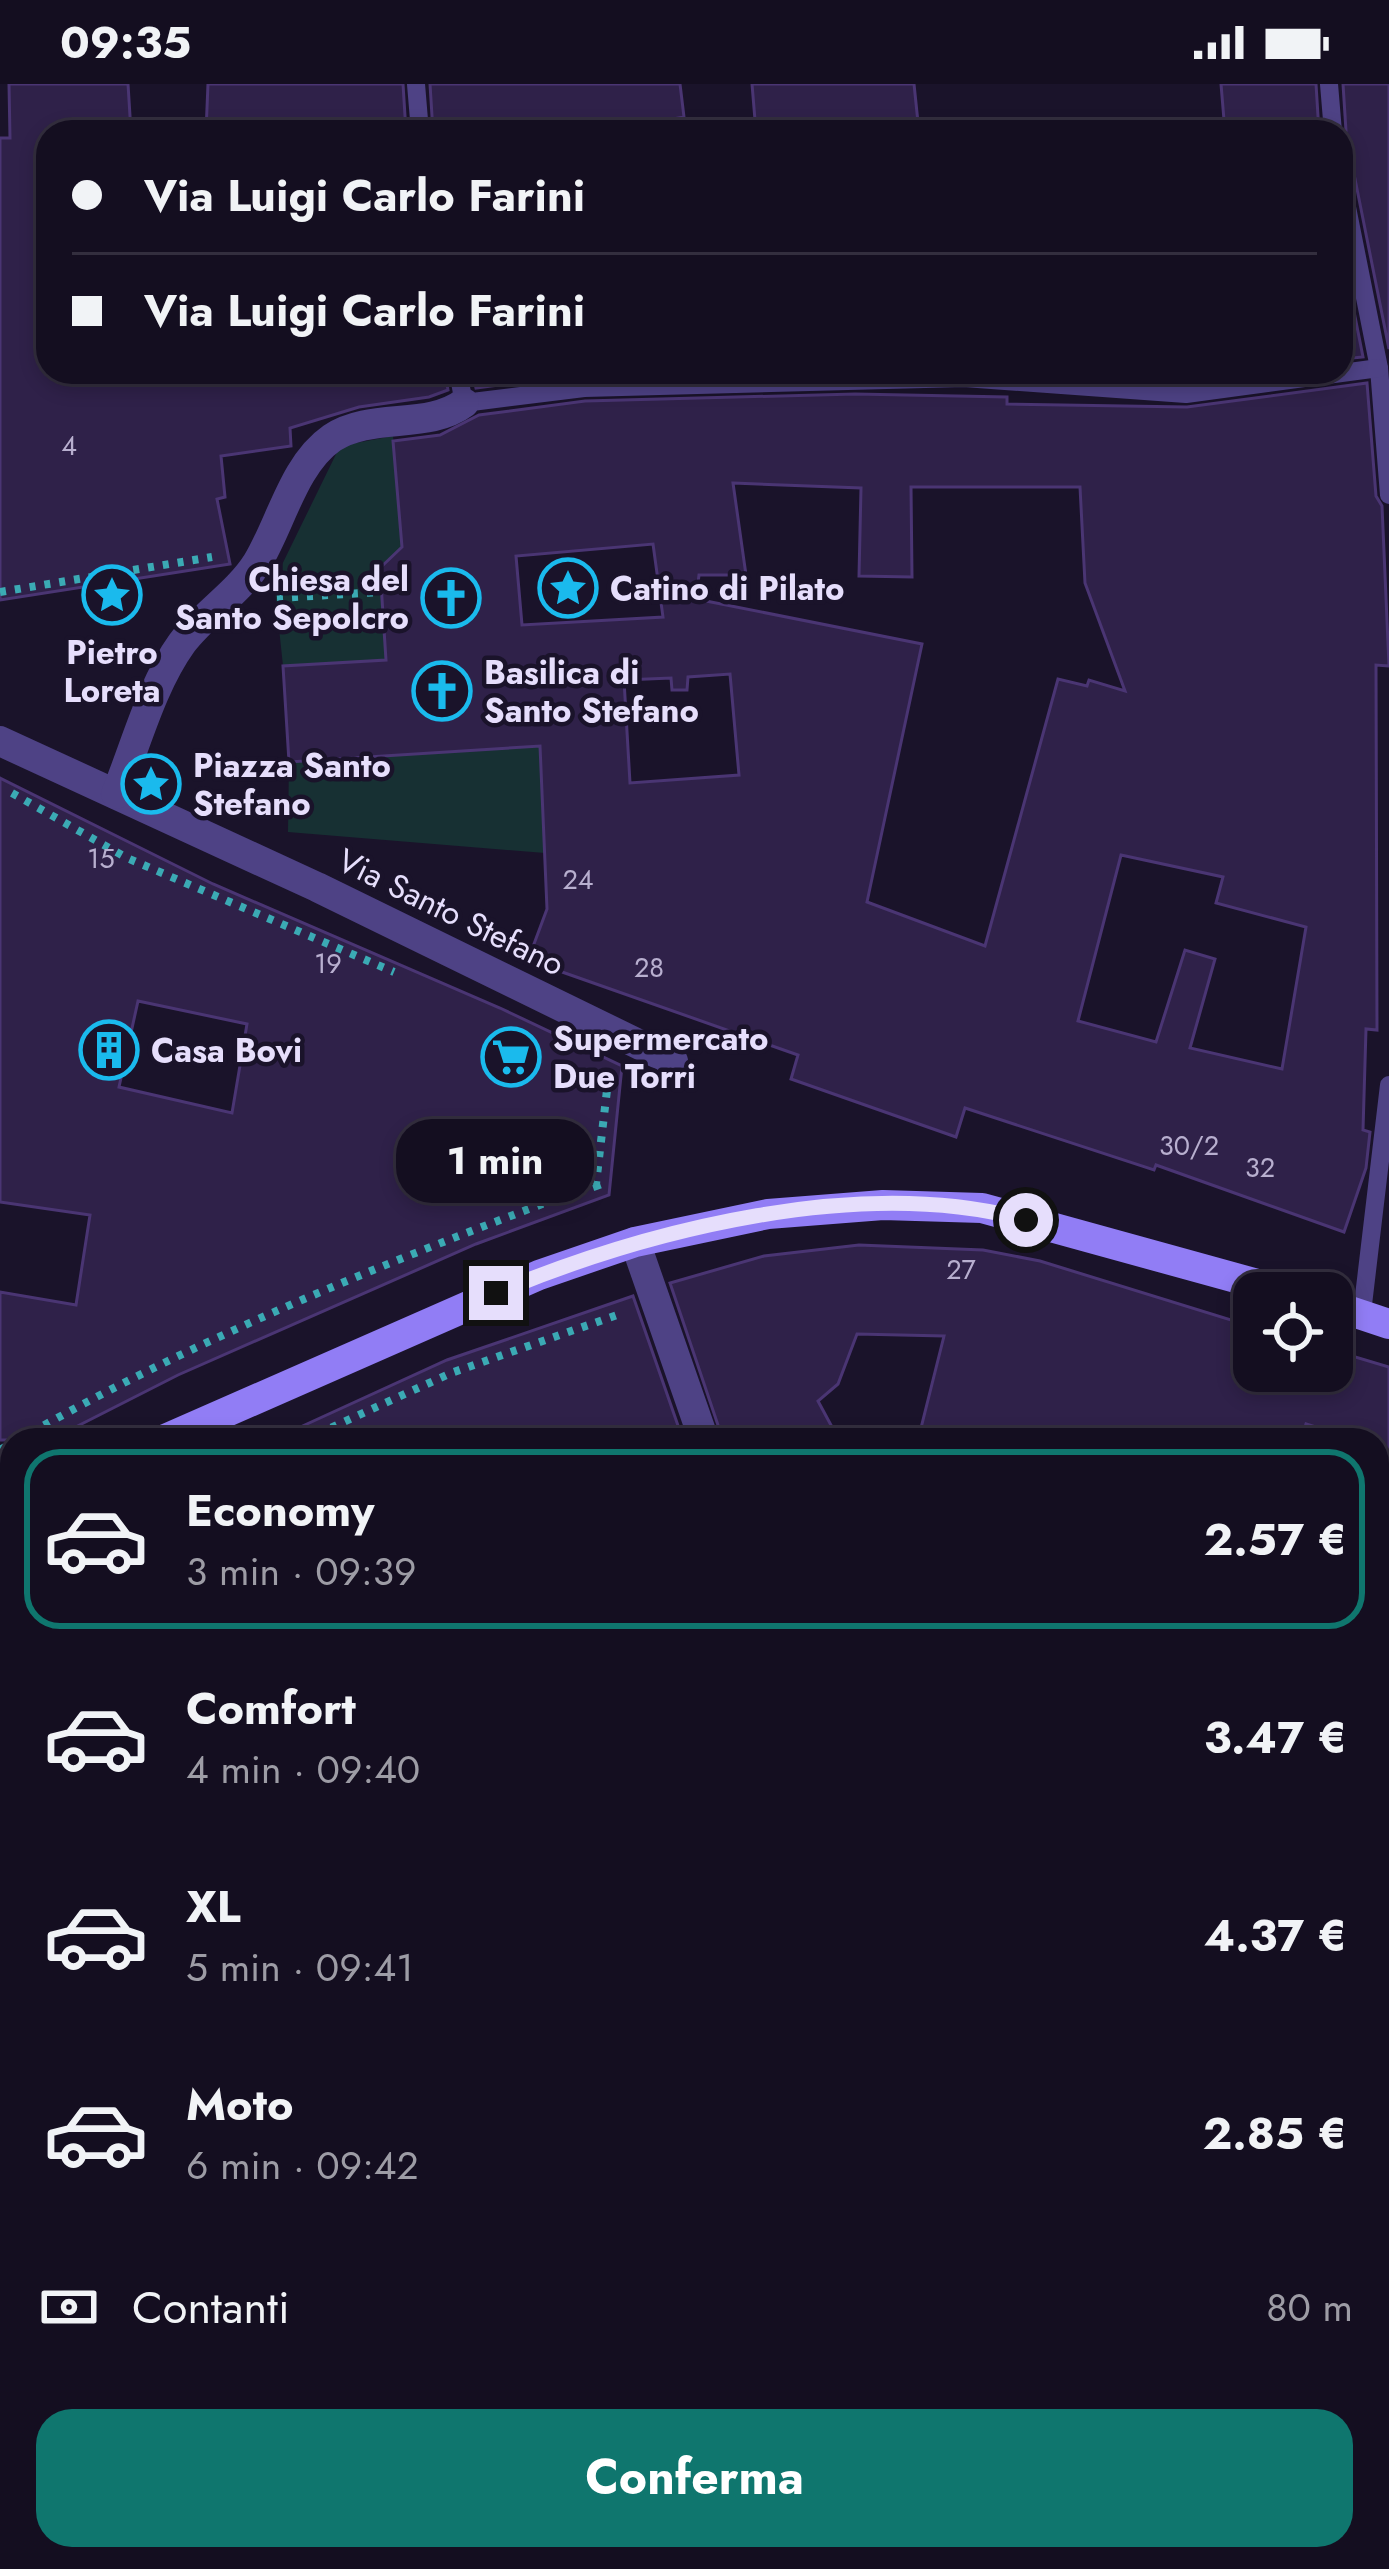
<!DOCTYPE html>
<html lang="it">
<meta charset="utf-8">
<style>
body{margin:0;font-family:Jost,sans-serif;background:#1d1729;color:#f1f3f6;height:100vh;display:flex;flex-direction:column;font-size:45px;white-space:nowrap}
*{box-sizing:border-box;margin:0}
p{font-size:39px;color:#9d9ca5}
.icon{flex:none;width:66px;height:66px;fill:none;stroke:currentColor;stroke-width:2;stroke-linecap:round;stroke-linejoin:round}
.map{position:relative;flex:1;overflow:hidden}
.panel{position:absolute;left:0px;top:1344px;width:1389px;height:1143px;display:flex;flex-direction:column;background:#140e20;border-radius:36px 36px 0 0;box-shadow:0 6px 18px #0003,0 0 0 3px #332e3e}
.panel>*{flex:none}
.banner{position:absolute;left:36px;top:36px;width:1317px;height:264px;border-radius:36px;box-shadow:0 6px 18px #0003,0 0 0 3px #332e3e;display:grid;align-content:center;height:264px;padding:0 36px;background:#140e20}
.controls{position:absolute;left:1233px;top:1188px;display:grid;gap:24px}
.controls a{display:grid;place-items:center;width:120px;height:120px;border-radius:24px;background:#140e20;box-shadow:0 6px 18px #0003,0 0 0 3px #332e3e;font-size:60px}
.end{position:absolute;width:54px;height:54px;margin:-27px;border:15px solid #e6defc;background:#111;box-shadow:0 0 0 6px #111}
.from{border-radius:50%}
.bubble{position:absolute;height:84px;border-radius:36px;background:#140e20;box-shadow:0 6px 18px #0003,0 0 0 3px #332e3e;font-size:39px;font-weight:700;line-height:84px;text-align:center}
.banner b{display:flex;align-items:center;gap:42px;height:114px;font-size:45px}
.banner b+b{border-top:3px solid #332e3e}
.banner i{width:30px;height:30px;background:#f1f3f6}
ul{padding:21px 0 0;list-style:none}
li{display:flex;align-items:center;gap:36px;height:180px;margin:0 24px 18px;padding:0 12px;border:6px solid transparent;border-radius:36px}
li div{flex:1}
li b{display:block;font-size:45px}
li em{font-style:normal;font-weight:700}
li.selected{border-color:#0f766e}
li>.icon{width:108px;height:108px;stroke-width:1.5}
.pay{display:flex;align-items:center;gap:30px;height:132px;padding:0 36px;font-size:45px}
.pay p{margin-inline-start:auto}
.button{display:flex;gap:24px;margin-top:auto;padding:24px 36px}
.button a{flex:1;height:138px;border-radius:36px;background:#0f766e;color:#fff;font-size:48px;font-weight:700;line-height:138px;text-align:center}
.status{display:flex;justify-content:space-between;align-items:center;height:84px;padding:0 60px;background:#140e20;direction:ltr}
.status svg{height:33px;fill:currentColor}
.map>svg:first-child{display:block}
.green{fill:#173033}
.building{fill:#2f2149;stroke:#4a3573;stroke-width:3;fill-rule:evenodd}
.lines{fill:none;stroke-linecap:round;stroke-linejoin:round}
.path{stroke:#3baab4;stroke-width:8;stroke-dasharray:6 9;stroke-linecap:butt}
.lane{stroke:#4e4285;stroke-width:18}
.street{stroke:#4e4285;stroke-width:30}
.secondary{stroke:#917df5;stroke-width:30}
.route{stroke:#e6defc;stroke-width:15}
.labels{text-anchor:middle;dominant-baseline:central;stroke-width:9;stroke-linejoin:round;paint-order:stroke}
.number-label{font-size:27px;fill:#b8afcf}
.poi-label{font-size:33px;font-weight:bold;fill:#e6defc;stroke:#1a132a;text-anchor:start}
.street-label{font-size:33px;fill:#e6defc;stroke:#1a132a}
</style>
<div class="status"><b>09:35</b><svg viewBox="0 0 49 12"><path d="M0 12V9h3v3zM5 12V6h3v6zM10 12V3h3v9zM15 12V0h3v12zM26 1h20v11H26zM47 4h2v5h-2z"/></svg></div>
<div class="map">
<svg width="1389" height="2485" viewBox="0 0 1389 2485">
<rect width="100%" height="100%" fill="#1a132a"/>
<g class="green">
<polygon points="393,352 402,463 380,484 383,541 424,574 283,582 274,497 340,362"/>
<polygon points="540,662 545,769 288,748 289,678"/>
</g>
<g class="building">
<polygon points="9,0 128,0 131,48 48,48 48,124 43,124 48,184 48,288 445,288 448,306 429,313 359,323 290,344 291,362 221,372 225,413 217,415 230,480 0,516 0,54 10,54"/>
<polygon points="208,0 403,0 406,48 206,48"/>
<polygon points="430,0 680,0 684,33 673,35 675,43 631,48 433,48"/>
<polygon points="752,0 914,0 919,48 756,48"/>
<polygon points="1221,0 1316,0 1319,48 1225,48"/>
<polygon points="1343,0 1389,0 1389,265 1354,90 1350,83 1341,80 1341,59 1346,47"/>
<polygon points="1341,162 1363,273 1341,275"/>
<polygon points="472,288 679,288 584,290 476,304"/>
<path d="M 1367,299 L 1376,412 L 1382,422 L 1389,582 L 1376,581 L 1377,946 L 1366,945 L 1363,1046 L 1370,1048 L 1366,1084 L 1344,1148 L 1156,1081 L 1154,1086 L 965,1024 L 956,1053 L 791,995 L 798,971 L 528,876 L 547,825 L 540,662 L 289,678 L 283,582 L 386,576 L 380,484 L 402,463 L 393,357 L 440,351 L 479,331 L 585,317 L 855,310 L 1007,313 L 1007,320 L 1187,323 ZM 733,399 L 861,404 L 859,492 L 912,493 L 911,403 L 1080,403 L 1085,499 L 1125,607 L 1089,596 L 1087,602 L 1058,595 L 985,862 L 867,818 L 922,560 L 696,515 L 699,491 L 746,491 ZM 653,460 L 663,533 L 522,541 L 516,472 ZM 730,590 L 739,691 L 630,699 L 624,596 L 671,594 L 672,606 L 687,606 L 688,593 ZM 1121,771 L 1223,793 L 1216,819 L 1306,843 L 1282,985 L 1190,964 L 1215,875 L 1185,866 L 1156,958 L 1078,937 Z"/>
<path d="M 0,694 L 213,800 L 500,924 L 622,982 L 609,1111 L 476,1160 L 178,1291 L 50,1356 L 0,1356 L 0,1208 L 76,1221 L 90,1131 L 0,1118 ZM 138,917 L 247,940 L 232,1029 L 119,1003 Z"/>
<polygon points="859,1161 983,1166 1040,1177 1254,1243 1254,1287 1332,1287 1332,1266 1389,1283 1389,1366 1377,1362 1377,1356 1357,1356 1306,1340 1301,1356 918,1356 944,1252 857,1250 838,1300 818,1317 839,1356 723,1356 670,1199 764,1172"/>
<polygon points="633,1212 683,1356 272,1356 447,1276"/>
</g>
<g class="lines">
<g class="path">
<polyline points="0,508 212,473"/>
<polyline points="277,514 381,508"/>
<polyline points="12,709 127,774 394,888"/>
<polyline points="596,1100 601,1114"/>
<path d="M 18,1356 C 199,1252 401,1172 596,1100 L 609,989"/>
<polyline points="304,1356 451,1289 620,1230"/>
<polyline points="0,1366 12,1359"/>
<polyline points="0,1509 12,1503"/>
<polyline points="1,2174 12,2187"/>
<polyline points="516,2485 521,2475"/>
</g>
<g class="lane">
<polyline points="416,0 420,48"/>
<polyline points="1329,0 1333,48"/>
<polyline points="1341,93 1379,284 1389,411"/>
<polyline points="458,288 464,319 584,304 964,294 1186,310 1379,284"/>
<polyline points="1362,1229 1389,1001"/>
</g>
<g class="street">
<polyline points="0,657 317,803 673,977"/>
<path d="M 116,710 C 136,661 151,602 182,559 C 204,530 238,509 257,479 C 281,440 293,381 332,354 C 371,328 428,346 464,319"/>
<polyline points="635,1158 704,1356"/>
<polyline points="1377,1907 1389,1904"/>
<polyline points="0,1937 12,1933"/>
<polyline points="0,2123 12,2138"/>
<polyline points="0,2436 12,2429"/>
<polyline points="304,2475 313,2485"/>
</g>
<g class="secondary">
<polyline points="1332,1221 1389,1240"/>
<polyline points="163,1356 539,1191 635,1158 768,1130 883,1121 982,1124 1290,1209"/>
<polyline points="0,1439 12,1433"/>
</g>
</g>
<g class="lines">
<path class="route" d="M 496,1209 C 649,1145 863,1091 1026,1136"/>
</g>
<defs>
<g id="sight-ring" transform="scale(3)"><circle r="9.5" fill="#1a132a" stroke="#1abaed" stroke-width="1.5"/><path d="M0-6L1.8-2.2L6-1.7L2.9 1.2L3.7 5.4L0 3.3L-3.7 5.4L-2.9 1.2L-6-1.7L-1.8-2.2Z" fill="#1abaed"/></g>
<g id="church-ring" transform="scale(3)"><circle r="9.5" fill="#1a132a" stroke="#1abaed" stroke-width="1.5"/><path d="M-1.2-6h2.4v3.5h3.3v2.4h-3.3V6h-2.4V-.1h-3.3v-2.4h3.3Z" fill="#1abaed"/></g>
<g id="building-ring" transform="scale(3)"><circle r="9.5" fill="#1a132a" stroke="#1abaed" stroke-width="1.5"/><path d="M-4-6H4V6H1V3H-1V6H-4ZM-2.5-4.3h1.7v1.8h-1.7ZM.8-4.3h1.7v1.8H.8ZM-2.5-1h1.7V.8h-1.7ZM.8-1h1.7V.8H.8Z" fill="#1abaed"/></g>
<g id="supermarket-ring" transform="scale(3)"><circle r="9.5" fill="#1a132a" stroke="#1abaed" stroke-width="1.5"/><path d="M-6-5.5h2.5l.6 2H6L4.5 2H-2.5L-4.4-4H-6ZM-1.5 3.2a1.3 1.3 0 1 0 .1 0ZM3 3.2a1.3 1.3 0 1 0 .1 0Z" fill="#1abaed"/></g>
</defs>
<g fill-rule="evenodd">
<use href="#sight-ring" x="568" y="504"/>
<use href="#sight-ring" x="112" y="511"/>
<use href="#church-ring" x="451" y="514"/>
<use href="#church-ring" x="442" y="607"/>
<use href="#sight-ring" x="151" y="700"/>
<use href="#building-ring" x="109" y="966"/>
<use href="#supermarket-ring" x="511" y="973"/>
</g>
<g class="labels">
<g class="number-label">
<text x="69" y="361">4</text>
<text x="101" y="774">15</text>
<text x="578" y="795">24</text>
<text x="328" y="879">19</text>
<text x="649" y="883">28</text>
<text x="1189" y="1061">30/2</text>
<text x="1260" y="1083">32</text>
<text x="961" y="1185">27</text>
</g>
<g class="poi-label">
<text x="409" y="495" text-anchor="end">Chiesa del<tspan x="409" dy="38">Santo Sepolcro</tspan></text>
<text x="610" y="504">Catino di Pilato</text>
<text x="112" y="568" text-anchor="middle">Pietro<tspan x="112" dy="38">Loreta</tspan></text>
<text x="484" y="588">Basilica di<tspan x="484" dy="38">Santo Stefano</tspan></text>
<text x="193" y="681">Piazza Santo<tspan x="193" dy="38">Stefano</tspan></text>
<text x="553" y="954">Supermercato<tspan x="553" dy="38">Due Torri</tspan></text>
<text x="151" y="966">Casa Bovi</text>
</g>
<g class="street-label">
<text transform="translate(451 828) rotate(26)">Via Santo Stefano</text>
</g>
</g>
</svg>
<div class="controls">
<a><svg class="icon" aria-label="locate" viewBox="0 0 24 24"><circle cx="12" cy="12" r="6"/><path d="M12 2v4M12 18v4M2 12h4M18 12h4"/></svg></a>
</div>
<i class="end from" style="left:1026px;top:1136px"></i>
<i class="end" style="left:496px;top:1209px"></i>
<div class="bubble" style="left:396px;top:1035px;width:198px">1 min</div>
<div class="banner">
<b><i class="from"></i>Via Luigi Carlo Farini</b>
<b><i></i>Via Luigi Carlo Farini</b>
</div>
<section class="panel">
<ul>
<li class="selected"><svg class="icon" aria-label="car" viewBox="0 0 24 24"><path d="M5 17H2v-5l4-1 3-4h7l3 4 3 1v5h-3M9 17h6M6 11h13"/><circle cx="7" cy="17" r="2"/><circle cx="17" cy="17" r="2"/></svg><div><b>Economy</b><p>3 min · 09:39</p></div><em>2.57 €</em></li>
<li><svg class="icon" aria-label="car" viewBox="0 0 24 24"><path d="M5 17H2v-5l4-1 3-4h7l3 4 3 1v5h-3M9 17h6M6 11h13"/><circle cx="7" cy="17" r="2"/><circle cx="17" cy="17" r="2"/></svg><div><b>Comfort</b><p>4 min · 09:40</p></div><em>3.47 €</em></li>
<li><svg class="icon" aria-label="car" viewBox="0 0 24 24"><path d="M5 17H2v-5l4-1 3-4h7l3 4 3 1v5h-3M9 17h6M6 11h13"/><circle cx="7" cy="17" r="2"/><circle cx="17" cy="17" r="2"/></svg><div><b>XL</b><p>5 min · 09:41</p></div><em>4.37 €</em></li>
<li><svg class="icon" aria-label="car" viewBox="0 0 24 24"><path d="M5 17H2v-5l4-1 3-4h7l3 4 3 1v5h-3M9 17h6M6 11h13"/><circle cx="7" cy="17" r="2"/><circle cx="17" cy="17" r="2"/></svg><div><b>Moto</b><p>6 min · 09:42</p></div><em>2.85 €</em></li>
</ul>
<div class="pay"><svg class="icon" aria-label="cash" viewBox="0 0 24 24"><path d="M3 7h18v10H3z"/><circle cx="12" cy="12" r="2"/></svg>Contanti<p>80 m</p></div>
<div class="button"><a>Conferma</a></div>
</section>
</div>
